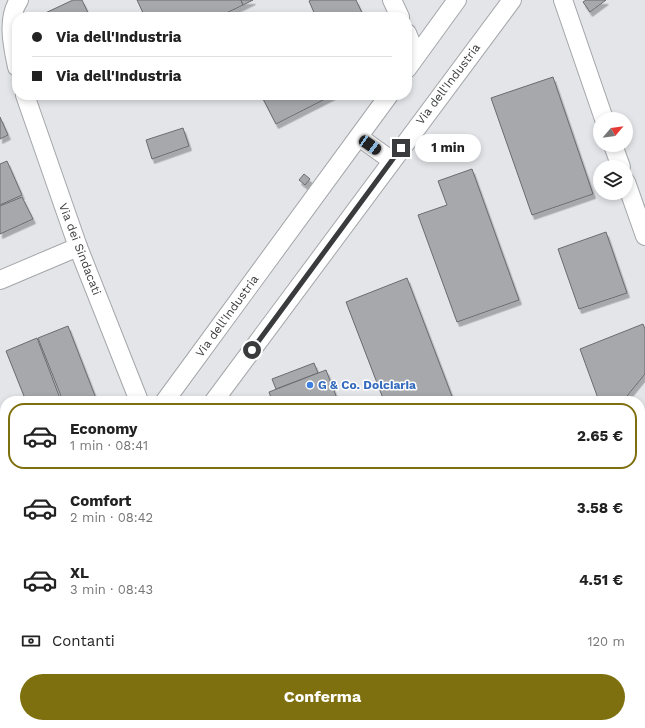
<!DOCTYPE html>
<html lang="it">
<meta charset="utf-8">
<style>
body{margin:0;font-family:"Work Sans",sans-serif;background:#f2f2f2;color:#222;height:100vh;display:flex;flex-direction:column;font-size:15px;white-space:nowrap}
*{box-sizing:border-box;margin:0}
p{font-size:13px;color:#767676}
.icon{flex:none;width:22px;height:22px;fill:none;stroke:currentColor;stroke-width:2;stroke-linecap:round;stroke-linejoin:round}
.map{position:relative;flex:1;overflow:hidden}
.drawer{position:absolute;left:0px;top:396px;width:645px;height:332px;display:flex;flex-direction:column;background:#fff;border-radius:16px 16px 0 0;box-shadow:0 2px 6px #0003}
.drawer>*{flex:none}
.guide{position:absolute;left:12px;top:12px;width:400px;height:88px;border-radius:16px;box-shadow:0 2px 6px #0003;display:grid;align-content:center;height:88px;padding:0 20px;background:#fff}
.needle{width:26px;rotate:61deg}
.fabs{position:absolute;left:593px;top:112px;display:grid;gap:8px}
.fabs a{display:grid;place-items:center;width:40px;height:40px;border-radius:50%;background:#fff;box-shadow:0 2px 6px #0003;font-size:20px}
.end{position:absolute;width:18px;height:18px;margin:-9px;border:5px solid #3a3b3c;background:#fff;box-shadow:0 0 0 2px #fff}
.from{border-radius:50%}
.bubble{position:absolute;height:28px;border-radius:14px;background:#fff;box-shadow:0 2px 6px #0003;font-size:13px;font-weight:700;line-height:28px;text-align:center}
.car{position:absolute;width:12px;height:24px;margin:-12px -6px;border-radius:5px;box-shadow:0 0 3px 1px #0007;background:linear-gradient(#222 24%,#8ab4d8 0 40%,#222 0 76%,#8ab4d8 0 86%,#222 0)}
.guide b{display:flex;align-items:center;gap:14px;height:38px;font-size:15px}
.guide b+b{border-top:1px solid #e0e0e0}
.guide i{width:10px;height:10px;background:#222}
ul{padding:7px 0 0;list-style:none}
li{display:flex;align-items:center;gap:12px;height:66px;margin:0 8px 6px;padding:0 12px;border:2px solid transparent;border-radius:16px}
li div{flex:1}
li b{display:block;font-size:15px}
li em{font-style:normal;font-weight:700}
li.active{border-color:#7f700f}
li>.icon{width:36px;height:36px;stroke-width:1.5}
.pay{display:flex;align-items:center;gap:10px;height:44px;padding:0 20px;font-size:15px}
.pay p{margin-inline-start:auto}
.action{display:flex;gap:8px;margin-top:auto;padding:8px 20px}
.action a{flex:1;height:46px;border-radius:24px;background:#7f700f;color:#fff;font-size:16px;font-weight:700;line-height:46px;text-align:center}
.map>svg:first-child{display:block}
.building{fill:#a6a8ac;stroke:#6a6c6f;filter:url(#shadow)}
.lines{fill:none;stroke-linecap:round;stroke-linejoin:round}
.minor-casing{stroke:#a4a6a9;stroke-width:20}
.minor{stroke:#fff;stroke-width:18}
.route{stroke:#3a3b3c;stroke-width:5}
.shop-dot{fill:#3f7fe0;stroke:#fff;stroke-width:1.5}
.labels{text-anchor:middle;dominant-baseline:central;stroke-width:3;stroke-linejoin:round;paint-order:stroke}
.street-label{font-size:12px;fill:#3a3b3c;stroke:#fff}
.shop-label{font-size:12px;font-weight:bold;fill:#366cbe;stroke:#fff;text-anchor:start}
</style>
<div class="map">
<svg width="645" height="728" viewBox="0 0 645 728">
<defs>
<filter id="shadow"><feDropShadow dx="2.5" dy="4.5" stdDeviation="0" flood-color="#0004"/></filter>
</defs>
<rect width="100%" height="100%" fill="#e3e5e9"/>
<g class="building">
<polygon points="73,0 82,0 90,17 41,17 41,15"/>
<polygon points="137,0 241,0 243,5 218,17 145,17"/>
<polygon points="241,0 253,0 243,5"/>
<polygon points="311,0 356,0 364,17 316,17 309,1"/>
<polygon points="586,0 606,0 590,12 583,2"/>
<polygon points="553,77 593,194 532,215 491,98"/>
<polygon points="261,95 333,95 276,124"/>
<polygon points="0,117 8,135 0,139"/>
<polygon points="183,128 189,146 152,159 146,140"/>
<polygon points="7,161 22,195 0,205 0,164"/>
<polygon points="472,169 519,300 457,322 418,215 447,205 438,181"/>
<polygon points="304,174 310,179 305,185 299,180"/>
<polygon points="22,197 33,219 0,234 0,206"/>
<polygon points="606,232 627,293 579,309 558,249"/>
<polygon points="407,278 453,399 447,401 384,401 346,302"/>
<polygon points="643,324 645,329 645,374 623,401 599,401 580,349"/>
<polygon points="68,326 97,401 63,401 38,338"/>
<polygon points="37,338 61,401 26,401 6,351"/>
<polygon points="314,363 318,373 276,389 272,379"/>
<polygon points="326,370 338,401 272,401 269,392"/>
<polygon points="0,439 5,452 5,468 0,470"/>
<polygon points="645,506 645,519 640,515"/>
<polygon points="30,723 77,723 79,728 32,728"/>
<polygon points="126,723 213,723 215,728 128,728"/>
<polygon points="392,723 417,723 404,728 394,728"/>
</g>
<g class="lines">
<g class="minor-casing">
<g id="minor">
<polyline points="392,0 400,17"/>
<polyline points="563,0 604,119"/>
<polyline points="407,33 416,55"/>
<path d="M 17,67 C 13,47 6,19 19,0"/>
<polyline points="407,69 457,0"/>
<polyline points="25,95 78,247 139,401"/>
<polyline points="359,137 391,160"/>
<polyline points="613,145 621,167"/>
<polyline points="626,182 645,236"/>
<polyline points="0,280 78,247"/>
<polyline points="165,401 389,95"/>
<polyline points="214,401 512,0"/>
<polyline points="640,434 645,427"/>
<polyline points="0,626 5,620"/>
<polyline points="0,696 5,689"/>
<polyline points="250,723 252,728"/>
<polyline points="450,728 453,723"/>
</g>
</g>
<use href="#minor" class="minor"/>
</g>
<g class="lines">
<polyline class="route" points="252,350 401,148"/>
</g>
<circle class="shop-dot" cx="310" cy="385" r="4"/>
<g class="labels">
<g class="street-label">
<text transform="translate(448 84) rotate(-53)">Via dell'Industria</text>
<text transform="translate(80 249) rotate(69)">Via dei Sindacati</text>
<text transform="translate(227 316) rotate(-54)">Via dell'Industria</text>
</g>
<g class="shop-label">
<text x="318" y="385">G &amp; Co. Dolciaria</text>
</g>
</g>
</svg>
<div class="fabs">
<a><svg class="needle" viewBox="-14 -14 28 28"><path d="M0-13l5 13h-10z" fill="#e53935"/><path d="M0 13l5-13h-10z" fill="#767676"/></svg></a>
<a><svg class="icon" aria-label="layers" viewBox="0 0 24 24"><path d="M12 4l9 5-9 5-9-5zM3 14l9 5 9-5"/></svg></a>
</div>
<i class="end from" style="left:252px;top:350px"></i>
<i class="end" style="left:401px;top:148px"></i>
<div class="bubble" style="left:415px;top:134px;width:66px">1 min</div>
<i class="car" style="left:370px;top:145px;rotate:125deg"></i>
<div class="guide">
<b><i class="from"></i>Via dell'Industria</b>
<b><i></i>Via dell'Industria</b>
</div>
<section class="drawer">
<ul>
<li class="active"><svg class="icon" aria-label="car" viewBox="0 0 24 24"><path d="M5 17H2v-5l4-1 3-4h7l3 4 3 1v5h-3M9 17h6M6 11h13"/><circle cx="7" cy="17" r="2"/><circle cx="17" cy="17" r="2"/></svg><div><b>Economy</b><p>1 min · 08:41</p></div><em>2.65 €</em></li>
<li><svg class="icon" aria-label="car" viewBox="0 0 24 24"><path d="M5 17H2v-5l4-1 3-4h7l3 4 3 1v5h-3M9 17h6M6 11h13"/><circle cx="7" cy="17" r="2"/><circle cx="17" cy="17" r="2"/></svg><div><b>Comfort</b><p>2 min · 08:42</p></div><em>3.58 €</em></li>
<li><svg class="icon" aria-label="car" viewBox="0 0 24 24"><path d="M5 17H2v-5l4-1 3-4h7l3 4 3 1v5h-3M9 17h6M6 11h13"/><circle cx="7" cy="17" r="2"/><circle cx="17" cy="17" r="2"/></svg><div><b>XL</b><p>3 min · 08:43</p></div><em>4.51 €</em></li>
</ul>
<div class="pay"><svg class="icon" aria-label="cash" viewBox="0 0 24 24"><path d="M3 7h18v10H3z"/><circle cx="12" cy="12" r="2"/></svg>Contanti<p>120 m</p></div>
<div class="action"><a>Conferma</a></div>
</section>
</div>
